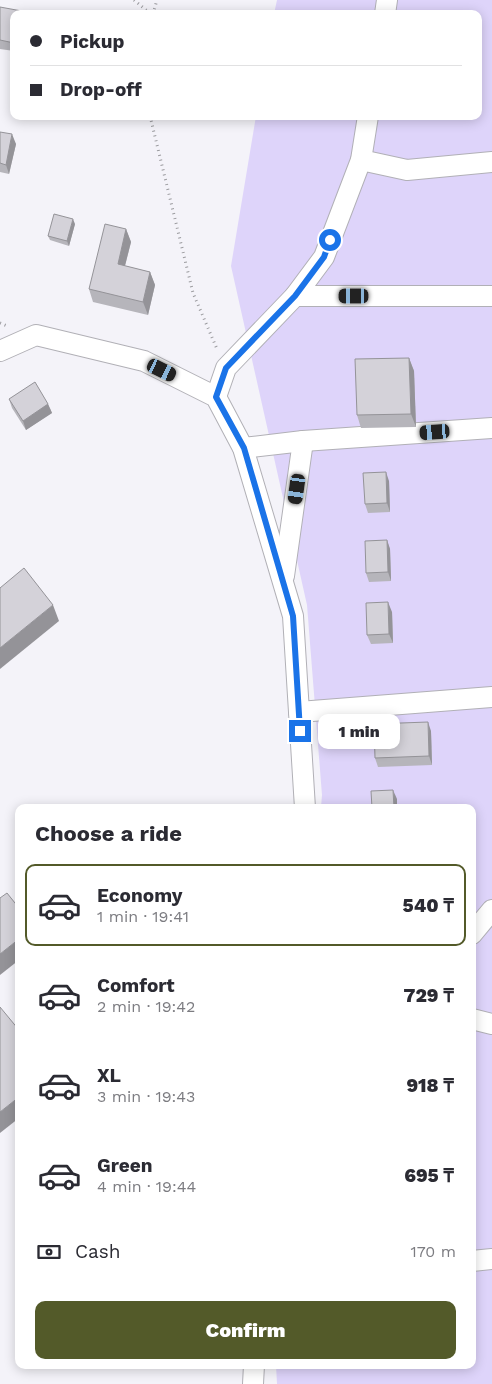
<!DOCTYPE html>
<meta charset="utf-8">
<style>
body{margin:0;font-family:"Work Sans",sans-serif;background:#f2f2f3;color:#2b2b33;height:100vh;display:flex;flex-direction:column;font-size:19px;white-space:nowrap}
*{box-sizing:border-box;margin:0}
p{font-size:16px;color:#7c7c81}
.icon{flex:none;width:28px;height:28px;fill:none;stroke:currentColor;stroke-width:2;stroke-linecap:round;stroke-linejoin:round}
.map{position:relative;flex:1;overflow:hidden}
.sheet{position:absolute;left:15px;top:804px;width:461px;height:565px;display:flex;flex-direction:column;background:#fff;border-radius:10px;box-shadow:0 2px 12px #0003}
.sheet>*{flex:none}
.top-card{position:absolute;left:10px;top:10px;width:472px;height:110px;border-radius:10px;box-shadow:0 2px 12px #0003;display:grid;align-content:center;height:110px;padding:0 20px;background:#fff}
.end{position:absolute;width:22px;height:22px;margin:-11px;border:6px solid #1a73e8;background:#fff;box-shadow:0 0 0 2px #fff}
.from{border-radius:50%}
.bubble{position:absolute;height:35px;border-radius:10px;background:#fff;box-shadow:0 2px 12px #0003;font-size:16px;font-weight:800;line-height:35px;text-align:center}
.car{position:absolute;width:15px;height:30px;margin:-15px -8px;border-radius:6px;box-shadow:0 0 4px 1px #0007;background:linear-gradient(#222 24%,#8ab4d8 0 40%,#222 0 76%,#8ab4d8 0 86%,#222 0)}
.top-card b{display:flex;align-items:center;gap:18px;height:48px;font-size:19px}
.top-card b+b{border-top:1px solid #e1e1e2}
.top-card i{width:12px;height:12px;background:#2b2b33}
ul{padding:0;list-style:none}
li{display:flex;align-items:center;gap:15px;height:82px;margin:0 10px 8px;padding:0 10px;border:2px solid transparent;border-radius:10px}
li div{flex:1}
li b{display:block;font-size:19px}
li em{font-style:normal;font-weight:800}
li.active{border-color:#535a29}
li>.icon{width:45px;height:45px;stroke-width:1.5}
h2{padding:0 20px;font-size:22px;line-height:60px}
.pay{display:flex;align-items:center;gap:12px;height:55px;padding:0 20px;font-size:19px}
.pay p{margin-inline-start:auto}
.cta{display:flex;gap:10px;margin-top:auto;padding:10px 20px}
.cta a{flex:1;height:58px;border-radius:10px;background:#535a29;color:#fff;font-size:20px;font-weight:800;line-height:58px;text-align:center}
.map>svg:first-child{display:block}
.green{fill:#ded4fa}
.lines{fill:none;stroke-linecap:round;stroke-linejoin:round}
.minor-casing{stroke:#b1b0b6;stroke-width:22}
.path{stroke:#9b9b9f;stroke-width:3;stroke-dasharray:1 4;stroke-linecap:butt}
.minor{stroke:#fff;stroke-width:20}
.wall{fill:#b6b5bb}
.shaded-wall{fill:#949398}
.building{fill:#d4d2d9;stroke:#949398}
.route{stroke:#1a73e8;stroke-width:6}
</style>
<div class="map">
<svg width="492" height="1384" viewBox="0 0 492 1384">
<rect width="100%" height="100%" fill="#f4f3f9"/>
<polygon class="green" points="277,0 492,0 492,1384 277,1384 276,1365 472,1365 472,808 321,807 322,795 307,605 231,266 256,116 479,116 479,14 274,14"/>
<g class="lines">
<g class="minor-casing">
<g id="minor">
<polyline points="385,14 387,0"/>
<polyline points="361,160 407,170 492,162"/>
<polyline points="295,296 492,296"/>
<polyline points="0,351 36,335 144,361 216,397 243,448 293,616 305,808"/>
<polyline points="216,397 226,368 295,296 324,257 361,160 368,116"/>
<polyline points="243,448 303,441 492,428"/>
<polyline points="284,576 303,441"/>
<polyline points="299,712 492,697"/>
<polyline points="472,934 492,910"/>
<polyline points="472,1019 492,1024"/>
<polyline points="472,1261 492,1259"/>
<polyline points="253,1384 254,1365"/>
</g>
</g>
<g class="path">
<polyline points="134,0 151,14"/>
<polyline points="153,14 157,0"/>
<polyline points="150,116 193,293 217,349"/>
<polyline points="0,323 7,326"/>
</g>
<use href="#minor" class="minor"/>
</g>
<g class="wall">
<polygon points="0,7 14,14 14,51 0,49"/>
<polygon points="0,132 16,144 9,174 0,172"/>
<polygon points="75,224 69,246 50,240 48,236"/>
<polygon points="126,229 131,242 125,266 150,272 155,285 148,315 93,302 89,289"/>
<polygon points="409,358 414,371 416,427 361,428 357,415"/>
<polygon points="9,399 48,404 52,413 26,430 12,408"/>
<polygon points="389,481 390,512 368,513 365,504"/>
<polygon points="387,540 390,549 391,581 369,582 366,573"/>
<polygon points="392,612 393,643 371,644 367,635"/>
<polygon points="431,731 432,765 378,767 375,758"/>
</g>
<g class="shaded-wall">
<polygon points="12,134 16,144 9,174 6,165"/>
<polygon points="73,219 75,224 69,246 67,241"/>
<polygon points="126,229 131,242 122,277 118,264"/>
<polygon points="150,272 155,285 148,315 143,302"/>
<polygon points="409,358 414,371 416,427 411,414"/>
<polygon points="48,404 52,413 26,430 23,421"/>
<polygon points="386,472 389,481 390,512 387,503"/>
<polygon points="387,540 390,549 391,581 388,572"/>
<polygon points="388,602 392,612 393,643 389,634"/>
<polygon points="53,605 59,621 0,669 0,648"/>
<polygon points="428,722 431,731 432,765 429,756"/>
<polygon points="393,790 397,799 397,808 394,808"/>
<polygon points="19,939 19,960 0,975 0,954"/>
<polygon points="19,1097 19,1118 0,1133 0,1112"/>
</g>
<g class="building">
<polygon points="0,7 38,14 14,14 14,43 0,40"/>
<polygon points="0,132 12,134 6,165 0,163"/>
<polygon points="54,214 73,219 67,241 48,236"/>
<polygon points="105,224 126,229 118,264 150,272 143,302 89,289"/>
<polygon points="409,358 411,414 357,415 355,359"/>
<polygon points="35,382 48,404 23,421 9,399"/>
<polygon points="386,472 387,503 365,504 363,473"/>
<polygon points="387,540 388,572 366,573 365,541"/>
<polygon points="24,568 53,605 0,648 0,588"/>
<polygon points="388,602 389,634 367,635 366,603"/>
<polygon points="428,722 429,756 375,758 374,724"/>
<polygon points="393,790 394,808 372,808 371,791"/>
<polygon points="7,893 19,908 19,939 0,954 0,898"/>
<polygon points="0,1007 19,1030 19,1097 0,1112"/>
</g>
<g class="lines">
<polyline class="route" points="300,731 293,616 244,448 216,397 226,368 295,296 324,257 330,240"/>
</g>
</svg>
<i class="end from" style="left:330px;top:240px"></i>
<i class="end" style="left:300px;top:731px"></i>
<div class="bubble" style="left:318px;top:714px;width:82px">1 min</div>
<i class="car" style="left:354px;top:296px;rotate:270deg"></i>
<i class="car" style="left:162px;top:370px;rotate:116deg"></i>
<i class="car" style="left:435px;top:432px;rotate:266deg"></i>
<i class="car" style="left:297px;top:489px;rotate:188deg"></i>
<div class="top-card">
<b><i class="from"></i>Pickup</b>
<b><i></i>Drop-off</b>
</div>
<section class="sheet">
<h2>Choose a ride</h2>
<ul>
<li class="active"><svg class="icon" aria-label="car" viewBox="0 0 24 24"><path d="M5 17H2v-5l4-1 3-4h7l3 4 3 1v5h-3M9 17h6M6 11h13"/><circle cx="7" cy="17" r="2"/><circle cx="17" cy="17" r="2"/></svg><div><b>Economy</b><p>1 min · 19:41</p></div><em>540 ₸</em></li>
<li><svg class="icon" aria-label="car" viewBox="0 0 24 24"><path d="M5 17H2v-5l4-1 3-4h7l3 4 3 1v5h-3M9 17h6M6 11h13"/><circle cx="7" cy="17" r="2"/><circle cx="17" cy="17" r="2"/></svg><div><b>Comfort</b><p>2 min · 19:42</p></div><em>729 ₸</em></li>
<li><svg class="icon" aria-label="car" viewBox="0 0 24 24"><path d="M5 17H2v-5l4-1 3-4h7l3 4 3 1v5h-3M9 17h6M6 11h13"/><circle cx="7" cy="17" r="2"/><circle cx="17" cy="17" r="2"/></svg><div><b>XL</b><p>3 min · 19:43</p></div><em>918 ₸</em></li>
<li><svg class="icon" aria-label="car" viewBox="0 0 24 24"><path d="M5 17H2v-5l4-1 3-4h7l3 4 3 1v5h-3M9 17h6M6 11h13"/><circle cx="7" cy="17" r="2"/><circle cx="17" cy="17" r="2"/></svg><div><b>Green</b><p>4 min · 19:44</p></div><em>695 ₸</em></li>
</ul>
<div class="pay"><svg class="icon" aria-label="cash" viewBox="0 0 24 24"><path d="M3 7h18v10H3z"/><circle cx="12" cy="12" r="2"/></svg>Cash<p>170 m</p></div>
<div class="cta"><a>Confirm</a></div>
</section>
</div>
